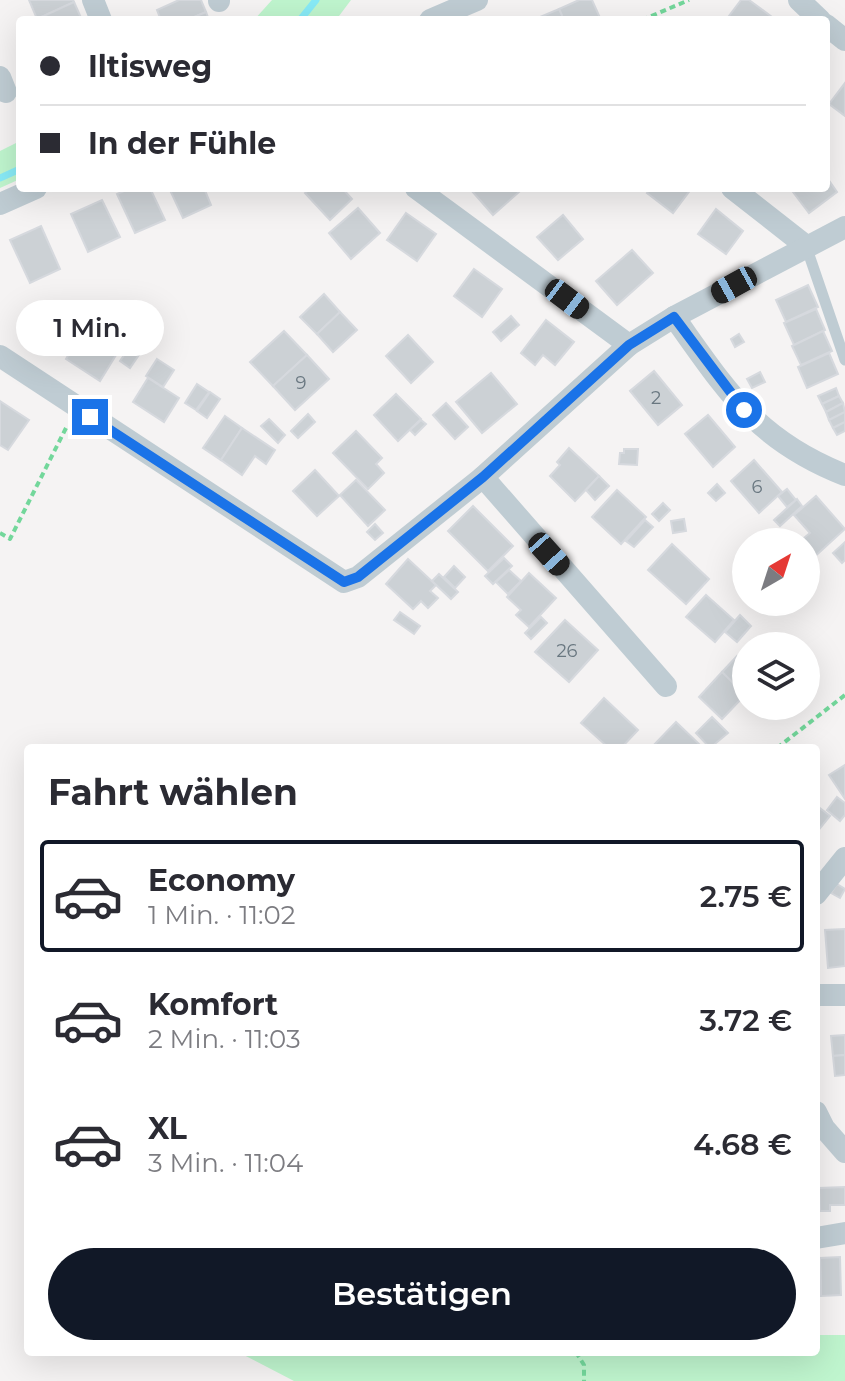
<!DOCTYPE html>
<html lang="de">
<meta charset="utf-8">
<style>
body{margin:0;font-family:Montserrat,sans-serif;background:#f2f2f3;color:#2b2b33;height:100vh;display:flex;flex-direction:column;font-size:30px;white-space:nowrap}
*{box-sizing:border-box;margin:0}
p{font-size:26px;color:#7c7c81}
.icon{flex:none;width:44px;height:44px;fill:none;stroke:currentColor;stroke-width:2;stroke-linecap:round;stroke-linejoin:round}
.map{position:relative;flex:1;overflow:hidden}
.side{position:absolute;left:24px;top:744px;width:796px;height:612px;display:flex;flex-direction:column;background:#fff;border-radius:8px;box-shadow:0 8px 32px #0002}
.side>*{flex:none}
.banner{position:absolute;left:16px;top:16px;width:814px;height:176px;border-radius:8px;box-shadow:0 8px 32px #0002;display:grid;align-content:center;height:176px;padding:0 24px;background:#fff}
.needle{width:52px;rotate:39deg}
.buttons{position:absolute;left:732px;top:528px;display:grid;gap:16px}
.buttons a{display:grid;place-items:center;width:88px;height:88px;border-radius:50%;background:#fff;box-shadow:0 8px 32px #0002;font-size:40px}
.end{position:absolute;width:36px;height:36px;margin:-18px;border:10px solid #1a73e8;background:#fff;box-shadow:0 0 0 4px #fff}
.from{border-radius:50%}
.bubble{position:absolute;height:56px;border-radius:28px;background:#fff;box-shadow:0 8px 32px #0002;font-size:26px;font-weight:600;line-height:56px;text-align:center}
.car{position:absolute;width:24px;height:48px;margin:-24px -12px;border-radius:10px;box-shadow:0 0 6px 2px #0007;background:linear-gradient(#222 24%,#8ab4d8 0 40%,#222 0 76%,#8ab4d8 0 86%,#222 0)}
.banner b{display:flex;align-items:center;gap:28px;height:76px;font-size:30px}
.banner b+b{border-top:2px solid #e1e1e2}
.banner i{width:20px;height:20px;background:#2b2b33}
ul{padding:0;list-style:none}
li{display:flex;align-items:center;gap:24px;height:112px;margin:0 16px 12px;padding:0 8px;border:4px solid transparent;border-radius:8px}
li div{flex:1}
li b{display:block;font-size:30px}
li em{font-style:normal;font-weight:600}
li.current{border-color:#111827}
li>.icon{width:72px;height:72px;stroke-width:1.5}
h2{padding:0 24px;font-size:36px;line-height:96px}
.cta{display:flex;gap:16px;margin-top:auto;padding:16px 24px}
.cta a{flex:1;height:92px;border-radius:48px;background:#111827;color:#fff;font-size:32px;font-weight:600;line-height:92px;text-align:center}
.map>svg:first-child{display:block}
.green{fill:#bff5ce}
.lines{fill:none;stroke-linecap:round;stroke-linejoin:round}
.stream{stroke:#88eaf6;stroke-width:7}
.building{fill:#ccd1d5;stroke:#d6d9de;stroke-width:2}
.path{stroke:#73d79b;stroke-width:4;stroke-dasharray:6 4;stroke-linecap:butt}
.service{stroke:#bfccd3;stroke-width:11}
.minor{stroke:#bfccd3;stroke-width:22}
.route{stroke:#1a73e8;stroke-width:10}
.labels{text-anchor:middle;dominant-baseline:central;stroke-width:6;stroke-linejoin:round;paint-order:stroke}
.number-label{font-size:18px;fill:#697780}
</style>
<div class="map">
<svg width="845" height="1381" viewBox="0 0 845 1381">
<rect width="100%" height="100%" fill="#f5f3f3"/>
<g class="green">
<polygon points="272,0 351,0 336,20 254,20"/>
<polygon points="20,141 20,179 0,188 0,151"/>
<polygon points="816,1335 845,1335 845,1381 294,1381 238,1352 816,1352"/>
</g>
<g class="lines">
<g class="stream">
<polyline points="300,20 316,0"/>
<polyline points="0,178 20,169"/>
</g>
</g>
<g class="building">
<polygon points="29,0 73,0 74,2 37,19"/>
<polygon points="179,0 201,0 206,12 187,20 161,20 157,10"/>
<polygon points="579,0 592,0 601,20 564,20 559,9"/>
<polygon points="741,0 749,0 772,17 770,20 726,20"/>
<polygon points="74,2 82,20 38,20 37,19"/>
<polygon points="559,9 564,20 533,20"/>
<polygon points="206,12 209,20 187,20"/>
<polygon points="845,83 845,116 829,104"/>
<polygon points="826,176 837,192 809,213 790,188 826,188"/>
<polygon points="131,188 150,188 165,220 135,233 117,194"/>
<polygon points="169,188 204,188 211,205 183,218"/>
<polygon points="311,188 342,188 352,199 330,220 305,193"/>
<polygon points="473,188 515,188 519,192 493,215 471,190"/>
<polygon points="651,188 689,188 691,189 673,213 647,193"/>
<polygon points="102,200 120,237 88,252 71,214"/>
<polygon points="358,208 380,233 351,259 329,233"/>
<polygon points="716,209 743,231 726,254 698,234"/>
<polygon points="406,213 436,234 417,261 387,240"/>
<polygon points="563,215 583,239 558,260 537,237"/>
<polygon points="41,226 60,269 30,283 10,240"/>
<polygon points="632,250 653,273 617,305 596,281"/>
<polygon points="474,269 502,289 482,317 454,296"/>
<polygon points="808,285 818,307 786,322 776,300"/>
<polygon points="324,294 340,312 317,334 300,317"/>
<polygon points="816,309 825,330 794,345 784,323"/>
<polygon points="340,312 357,330 333,352 317,334"/>
<polygon points="511,316 519,325 501,341 493,332"/>
<polygon points="546,320 574,342 555,365 543,355 535,365 521,353"/>
<polygon points="284,331 307,355 273,386 250,362"/>
<polygon points="823,331 832,351 801,365 792,346"/>
<polygon points="82,333 116,355 100,381 66,359"/>
<polygon points="739,334 744,342 735,347 731,339"/>
<polygon points="408,335 433,362 411,383 386,356"/>
<polygon points="133,342 143,349 130,368 120,361"/>
<polygon points="829,353 838,374 807,388 798,367"/>
<polygon points="307,355 329,379 295,410 273,386"/>
<polygon points="157,359 174,370 163,387 146,376"/>
<polygon points="654,371 682,405 658,425 630,391"/>
<polygon points="760,372 765,382 752,388 747,379"/>
<polygon points="491,373 517,404 482,433 456,402"/>
<polygon points="148,378 179,398 164,422 133,402"/>
<polygon points="197,384 209,392 196,410 185,403"/>
<polygon points="836,388 839,396 822,404 818,396"/>
<polygon points="210,392 220,399 207,418 197,411"/>
<polygon points="396,394 421,419 398,441 374,415"/>
<polygon points="839,396 843,403 826,412 822,404"/>
<polygon points="0,401 29,420 8,450 0,445"/>
<polygon points="446,403 468,427 455,439 433,415"/>
<polygon points="843,403 845,412 829,420 826,412"/>
<polygon points="845,412 845,422 833,428 829,420"/>
<polygon points="308,414 315,422 298,438 291,431"/>
<polygon points="708,415 735,447 713,467 685,434"/>
<polygon points="225,416 242,428 221,460 203,448"/>
<polygon points="269,419 285,435 278,443 261,426"/>
<polygon points="421,420 426,424 415,435 410,430"/>
<polygon points="845,422 845,431 837,435 833,428"/>
<polygon points="242,428 275,450 266,464 255,456 242,475 221,460"/>
<polygon points="356,431 382,458 376,464 384,473 368,489 333,453"/>
<polygon points="569,448 599,476 575,501 550,476 560,465 557,462"/>
<polygon points="624,449 638,449 637,465 619,464 620,453 624,453"/>
<polygon points="754,460 782,492 759,513 731,481"/>
<polygon points="315,470 339,496 317,516 293,491"/>
<polygon points="599,476 609,486 595,500 586,490"/>
<polygon points="356,480 385,510 368,526 340,495"/>
<polygon points="717,484 725,493 716,501 708,493"/>
<polygon points="787,489 796,500 787,507 778,496"/>
<polygon points="617,490 646,517 621,544 592,517"/>
<polygon points="816,496 845,529 812,559 806,552 806,542 799,542 810,533 794,515"/>
<polygon points="797,499 802,506 780,526 774,520"/>
<polygon points="663,503 670,510 659,521 652,514"/>
<polygon points="473,506 513,546 488,571 448,531"/>
<polygon points="684,519 686,531 673,533 671,521"/>
<polygon points="645,520 653,527 634,547 626,541"/>
<polygon points="375,524 383,533 375,540 367,532"/>
<polygon points="845,542 845,560 842,563 833,553"/>
<polygon points="672,544 709,579 686,604 648,570"/>
<polygon points="504,558 512,566 493,584 485,576"/>
<polygon points="408,559 436,585 430,591 438,598 428,608 421,601 413,609 386,584"/>
<polygon points="454,566 465,577 455,588 444,577"/>
<polygon points="509,570 521,581 508,594 496,582"/>
<polygon points="529,573 556,598 529,627 516,615 521,610 507,597"/>
<polygon points="439,574 458,592 451,599 432,581"/>
<polygon points="706,595 734,620 715,642 686,617"/>
<polygon points="400,612 420,626 414,634 394,620"/>
<polygon points="740,615 751,626 737,642 725,632"/>
<polygon points="541,617 547,623 531,639 525,633"/>
<polygon points="565,620 598,650 569,682 535,652"/>
<polygon points="737,656 746,665 746,695 722,672"/>
<polygon points="722,672 745,695 722,719 699,697"/>
<polygon points="604,698 638,730 621,748 609,748 581,723"/>
<polygon points="712,717 728,733 710,748 696,733"/>
<polygon points="676,722 700,745 697,748 651,748"/>
<polygon points="845,765 845,799 829,775"/>
<polygon points="837,797 845,803 845,815 840,821 827,810"/>
<polygon points="816,805 830,816 817,832 816,831"/>
<polygon points="837,884 845,889 840,898 831,893"/>
<polygon points="845,929 845,966 828,968 825,930"/>
<polygon points="845,1035 845,1055 833,1056 831,1036"/>
<polygon points="845,1055 845,1075 835,1076 833,1056"/>
<polygon points="845,1187 845,1205 830,1205 830,1211 820,1211 819,1188"/>
<polygon points="840,1257 841,1295 821,1296 820,1258"/>
<polygon points="816,1258 820,1258 821,1296 816,1296"/>
</g>
<g class="lines">
<g class="path">
<polyline points="642,20 689,0"/>
<polyline points="0,533 10,539 67,426"/>
<polyline points="777,748 845,695"/>
<polyline points="576,1352 584,1365 584,1381"/>
</g>
<polyline class="service" points="806,246 845,360"/>
<g class="minor">
<polyline points="93,0 101,20"/>
<polyline points="219,0 219,1"/>
<polyline points="799,0 820,20"/>
<polyline points="430,20 477,0"/>
<polyline points="826,25 845,40"/>
<polyline points="0,77 6,92"/>
<polyline points="416,188 629,345"/>
<polyline points="732,188 806,246"/>
<polyline points="0,204 36,188"/>
<path d="M 674,317 C 727,391 756,440 845,475"/>
<polyline points="0,356 344,582 358,577 483,477"/>
<polyline points="666,686 483,477 629,345 674,317 845,227"/>
<polyline points="816,894 845,858"/>
<polyline points="816,995 845,995"/>
<polyline points="816,1112 824,1128 845,1152"/>
<polyline points="816,1238 845,1233"/>
</g>
</g>
<g class="lines">
<polyline class="route" points="90,417 344,582 358,577 483,477 629,345 674,317 744,410"/>
</g>
<g class="labels">
<g class="number-label">
<text x="301" y="383">9</text>
<text x="656" y="398">2</text>
<text x="757" y="487">6</text>
<text x="567" y="651">26</text>
</g>
</g>
</svg>
<div class="buttons">
<a><svg class="needle" viewBox="-14 -14 28 28"><path d="M0-13l5 13h-10z" fill="#e53935"/><path d="M0 13l5-13h-10z" fill="#7c7c81"/></svg></a>
<a><svg class="icon" aria-label="layers" viewBox="0 0 24 24"><path d="M12 4l9 5-9 5-9-5zM3 14l9 5 9-5"/></svg></a>
</div>
<i class="end from" style="left:744px;top:410px"></i>
<i class="end" style="left:90px;top:417px"></i>
<div class="bubble" style="left:16px;top:300px;width:148px">1 Min.</div>
<i class="car" style="left:734px;top:285px;rotate:241deg"></i>
<i class="car" style="left:567px;top:299px;rotate:127deg"></i>
<i class="car" style="left:549px;top:554px;rotate:138deg"></i>
<div class="banner">
<b><i class="from"></i>Iltisweg</b>
<b><i></i>In der Fühle</b>
</div>
<section class="side">
<h2>Fahrt wählen</h2>
<ul>
<li class="current"><svg class="icon" aria-label="car" viewBox="0 0 24 24"><path d="M5 17H2v-5l4-1 3-4h7l3 4 3 1v5h-3M9 17h6M6 11h13"/><circle cx="7" cy="17" r="2"/><circle cx="17" cy="17" r="2"/></svg><div><b>Economy</b><p>1 Min. · 11:02</p></div><em>2.75 €</em></li>
<li><svg class="icon" aria-label="car" viewBox="0 0 24 24"><path d="M5 17H2v-5l4-1 3-4h7l3 4 3 1v5h-3M9 17h6M6 11h13"/><circle cx="7" cy="17" r="2"/><circle cx="17" cy="17" r="2"/></svg><div><b>Komfort</b><p>2 Min. · 11:03</p></div><em>3.72 €</em></li>
<li><svg class="icon" aria-label="car" viewBox="0 0 24 24"><path d="M5 17H2v-5l4-1 3-4h7l3 4 3 1v5h-3M9 17h6M6 11h13"/><circle cx="7" cy="17" r="2"/><circle cx="17" cy="17" r="2"/></svg><div><b>XL</b><p>3 Min. · 11:04</p></div><em>4.68 €</em></li>
</ul>
<div class="cta"><a>Bestätigen</a></div>
</section>
</div>
